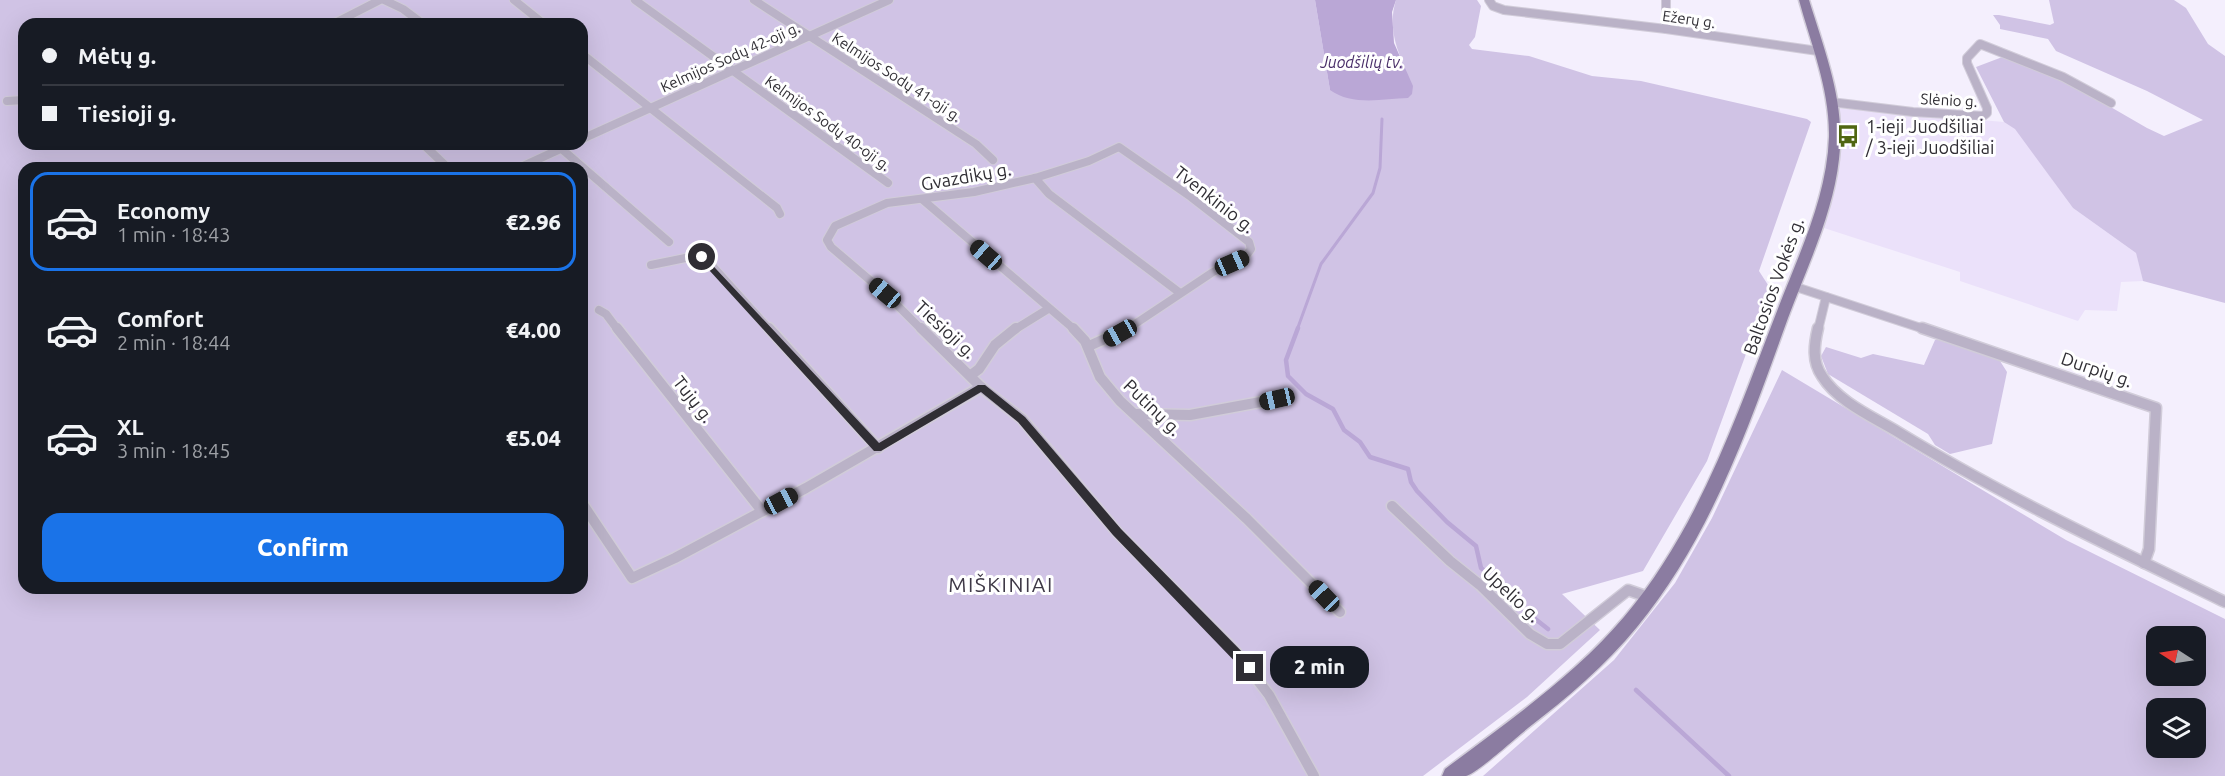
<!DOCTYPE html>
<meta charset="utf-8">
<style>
body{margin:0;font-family:Ubuntu,sans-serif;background:#242831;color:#f1f3f6;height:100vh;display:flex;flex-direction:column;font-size:22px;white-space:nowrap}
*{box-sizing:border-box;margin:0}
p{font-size:20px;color:#9ea1a6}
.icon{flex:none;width:33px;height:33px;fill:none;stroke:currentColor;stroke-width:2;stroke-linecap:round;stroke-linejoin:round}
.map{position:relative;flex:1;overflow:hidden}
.sheet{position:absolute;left:18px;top:162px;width:570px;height:432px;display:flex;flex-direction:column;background:#171b24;border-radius:18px;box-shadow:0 6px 24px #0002}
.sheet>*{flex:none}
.banner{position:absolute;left:18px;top:18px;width:570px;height:132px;border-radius:18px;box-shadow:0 6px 24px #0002;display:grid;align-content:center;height:132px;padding:0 24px;background:#171b24}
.needle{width:39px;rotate:282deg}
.buttons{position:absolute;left:2146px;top:626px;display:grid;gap:12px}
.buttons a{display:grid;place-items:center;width:60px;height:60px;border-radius:12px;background:#171b24;box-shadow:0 6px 24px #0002;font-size:30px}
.end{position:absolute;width:27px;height:27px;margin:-14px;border:8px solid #302e34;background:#fff;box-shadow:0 0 0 3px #fff}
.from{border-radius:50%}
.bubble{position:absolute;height:42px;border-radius:18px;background:#171b24;box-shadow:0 6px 24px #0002;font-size:20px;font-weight:800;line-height:42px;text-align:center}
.car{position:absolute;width:18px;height:36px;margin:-18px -9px;border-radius:8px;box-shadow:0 0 4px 2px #0007;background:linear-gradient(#222 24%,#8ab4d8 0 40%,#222 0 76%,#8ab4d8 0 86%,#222 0)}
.banner b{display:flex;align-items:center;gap:21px;height:57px;font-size:22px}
.banner b+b{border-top:2px solid #363941}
.banner i{width:15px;height:15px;background:#f1f3f6}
ul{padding:10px 0 0;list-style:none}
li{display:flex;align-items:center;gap:18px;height:99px;margin:0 12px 9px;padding:0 12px;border:3px solid transparent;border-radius:18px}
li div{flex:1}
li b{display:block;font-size:22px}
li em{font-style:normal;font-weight:800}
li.on{border-color:#1a73e8}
li>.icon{width:54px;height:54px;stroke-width:1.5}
.cta{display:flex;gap:12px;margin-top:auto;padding:12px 24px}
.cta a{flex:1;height:69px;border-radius:18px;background:#1a73e8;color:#fff;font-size:24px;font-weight:800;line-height:69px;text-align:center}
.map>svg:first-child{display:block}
.built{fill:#ebe1fa}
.green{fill:#d0c3e5;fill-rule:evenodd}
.water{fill:#baa7d6}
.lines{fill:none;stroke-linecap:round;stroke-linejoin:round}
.stream-far1{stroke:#baa7d6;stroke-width:3}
.stream{stroke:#baa7d6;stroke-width:4.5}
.street-far1-casing{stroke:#d1ccd9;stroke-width:10}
.street-casing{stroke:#d1ccd9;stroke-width:13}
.primary-casing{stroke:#d1ccd9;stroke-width:3}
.street-far1{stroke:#bab2c7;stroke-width:8}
.street{stroke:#bab2c7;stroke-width:10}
.primary{fill:#8b7ca1;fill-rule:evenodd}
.route{fill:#302e34}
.labels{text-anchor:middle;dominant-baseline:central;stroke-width:6;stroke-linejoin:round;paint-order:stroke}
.far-street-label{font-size:15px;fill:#302e34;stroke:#fff}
.far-water-label{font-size:16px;font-style:italic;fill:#4a2f69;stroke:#fff}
.poi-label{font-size:18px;fill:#302e34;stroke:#fff;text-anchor:start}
.street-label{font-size:18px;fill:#302e34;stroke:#fff}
.quarter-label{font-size:21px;letter-spacing:1.5px;fill:#3e3846;stroke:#fff}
</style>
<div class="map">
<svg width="2225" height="776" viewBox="0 0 2225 776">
<rect width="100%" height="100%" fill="#f4effd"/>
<polygon class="built" points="1838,108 2004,122 2015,128 2073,208 2136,253 2143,281 2121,282 2117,311 2085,310 2078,321 1960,281 1960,272 1821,227 1842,148 1843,129"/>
<g class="green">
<path d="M 0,0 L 1315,0 L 1330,90 L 1403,63 C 1394,43 1389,22 1396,0 L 1477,0 L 1481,6 L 1475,37 L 1469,45 L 1472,49 L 1529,56 L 1592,76 L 1641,81 L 1807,119 L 1811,122 L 1759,271 L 1770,288 L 1707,461 L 1643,571 L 1562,594 L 1600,630 L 1527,697 L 1423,776 L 0,776 ZM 24,24 L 582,24 L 582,144 L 24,144 ZM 24,168 L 582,168 L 582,588 L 24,588 Z"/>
<polygon points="2049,0 2174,0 2186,8 2208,44 2225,56 2225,303 2143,281 2136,253 2073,208 2015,129 2004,122 1976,67 2005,56 2057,76 2147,128 2164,136 2203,120 2147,91 2056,51 2048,39 2000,29 2000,25 1993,15 1999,15 2050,25 2054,23"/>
<polygon points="1935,340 1946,340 2000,361 2007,372 1992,444 1950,454 1935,445 1928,434 1828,374 1821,356 1826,347 1861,358 1873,354 1924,365"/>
<path d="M 1782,370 L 2066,540 L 2225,619 L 2225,776 L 1483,776 L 1614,660 L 1675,583 L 1712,518 ZM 2157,636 L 2196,636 L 2196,675 L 2157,675 ZM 2157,708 L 2196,708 L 2196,747 L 2157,747 Z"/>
</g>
<path class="water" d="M 1315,0 L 1396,0 L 1392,12 L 1394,43 L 1413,86 L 1412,94 L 1408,98 C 1382,99 1352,106 1330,90 Z"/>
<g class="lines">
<polyline class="stream-far1" points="1297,330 1321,264 1373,193 1380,168 1382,119"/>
<g class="stream">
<polyline points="1298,328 1286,360 1288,376 1306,394 1333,409 1344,430 1360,442 1370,457 1408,469 1411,482 1417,491 1447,522 1476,546 1481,568 1511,592 1520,607 1548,629"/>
<polyline points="1636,690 1729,776"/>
</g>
<g class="street-far1-casing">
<g id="street-far1">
<polyline points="384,0 403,9 423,24"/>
<polyline points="514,0 544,24"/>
<polyline points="635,0 888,183"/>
<polyline points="754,0 976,144 993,160"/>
<polyline points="1489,0 1493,6 1504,10 1666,29 1818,51"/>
<polyline points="1666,0 1666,29"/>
<polyline points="333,24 380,0"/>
<polyline points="582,54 777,208 780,214"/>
<polyline points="7,101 24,100"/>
<polyline points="1831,102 1913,112 1983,116 1987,113 1987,108 1967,63 1967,58 1980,44 2063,77 2111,103"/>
<polyline points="582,139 889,0"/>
<polyline points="423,144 448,168"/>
<polyline points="556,144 669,242"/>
<polyline points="519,168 571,144"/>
<polyline points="1035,178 1049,194 1180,293"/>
<polyline points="923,200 1075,330"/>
<polyline points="651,265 695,256 706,259 770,330"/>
<polyline points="1793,286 1927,330"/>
<polyline points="599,310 606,314 618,330"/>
<polyline points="922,330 885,293 831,247 827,240 835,226 887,203 974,192 1035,178 1089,161 1119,147 1191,197 1249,242 1251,249 1245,257 1213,272 1126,330"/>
<polyline points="1014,330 1048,309"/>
<polyline points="1818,330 1826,297"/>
</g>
</g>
<g class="street-casing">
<g id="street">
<polyline points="617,328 762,511"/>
<polyline points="769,328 878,448"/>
<polyline points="921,328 981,387 1022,419 1117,532 1235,651 1269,695 1314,776"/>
<polyline points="1073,328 1085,341 1100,377 1120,401 1247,519 1340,612"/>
<path d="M 1818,328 C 1814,345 1812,362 1822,376 C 1838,402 1873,417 1898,432 C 2003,496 2114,548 2225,602"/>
<polyline points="1922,328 2156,408 2149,549 2144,563"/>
<polyline points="1089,346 1129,328"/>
<polyline points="971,375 979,369 995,345 1016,328"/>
<polyline points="1136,414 1190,415 1277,399"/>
<polyline points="582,503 632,578 675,558 806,488 981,387"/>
<polyline points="1392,506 1450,561 1480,585 1530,634 1547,644 1560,644 1628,590 1651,598"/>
</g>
</g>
<g class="primary-casing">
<path id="primary" d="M 1799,0 L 1809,0 C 1825,52 1846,104 1839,159 C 1833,214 1807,267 1788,318 C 1749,426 1711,537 1637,627 C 1606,665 1567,698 1528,728 C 1517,737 1476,774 1466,776 C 1459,776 1449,776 1442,776 L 1445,769 C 1507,722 1573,677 1624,617 C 1700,527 1737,414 1779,306 C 1800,252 1827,196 1829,137 C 1830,90 1811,44 1799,0 Z"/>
</g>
<use href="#street-far1" class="street-far1"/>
<use href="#street" class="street"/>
<use href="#primary" class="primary"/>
</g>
<polygon class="route" points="702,254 879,443 978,385 985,385 1025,417 1121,529 1254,664 1254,672 1245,672 1113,535 1018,422 981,392 881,451 874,451 699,259 699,255"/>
<defs>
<g id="bus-bare" transform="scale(1.8)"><path d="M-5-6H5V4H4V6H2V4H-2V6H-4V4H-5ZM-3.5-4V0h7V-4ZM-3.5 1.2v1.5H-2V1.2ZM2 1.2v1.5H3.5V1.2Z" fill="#506612" stroke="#fff" stroke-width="2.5" paint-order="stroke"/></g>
</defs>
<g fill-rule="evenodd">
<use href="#bus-bare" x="1848" y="136"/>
</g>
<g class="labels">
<g class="far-street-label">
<text transform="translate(1689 19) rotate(8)">Ežerų g.</text>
<text transform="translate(730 57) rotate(-24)">Kelmijos Sodų 42-oji g.</text>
<text transform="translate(897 77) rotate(33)">Kelmijos Sodų 41-oji g.</text>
<text transform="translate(1949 100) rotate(3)">Slėnio g.</text>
<text transform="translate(828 123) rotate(36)">Kelmijos Sodų 40-oji g.</text>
</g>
<g class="far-water-label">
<text x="1362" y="62">Juodšilių tv.</text>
</g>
<g class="poi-label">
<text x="1866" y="126">1-ieji Juodšiliai<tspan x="1866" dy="21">/ 3-ieji Juodšiliai</tspan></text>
</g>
<g class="street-label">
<text transform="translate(966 176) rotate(-10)">Gvazdikų g.</text>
<text transform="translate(1215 199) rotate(38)">Tvenkinio g.</text>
<text transform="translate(1773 286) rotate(-70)">Baltosios Vokės g.</text>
<text transform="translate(946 329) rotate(43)">Tiesioji g.</text>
<text transform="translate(2097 369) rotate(19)">Durpių g.</text>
<text transform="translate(694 399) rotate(52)">Tujų g.</text>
<text transform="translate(1153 407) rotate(44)">Putinų g.</text>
<text transform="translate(1512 594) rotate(43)">Upelio g.</text>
</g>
<g class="quarter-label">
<text x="1001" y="584">MIŠKINIAI</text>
</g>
</g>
</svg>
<div class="buttons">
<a><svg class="needle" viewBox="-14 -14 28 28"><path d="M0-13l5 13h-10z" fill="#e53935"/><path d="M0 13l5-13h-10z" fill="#9ea1a6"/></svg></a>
<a><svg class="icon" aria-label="layers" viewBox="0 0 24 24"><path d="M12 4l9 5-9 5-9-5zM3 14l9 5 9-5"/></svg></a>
</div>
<i class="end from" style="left:702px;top:257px"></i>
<i class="end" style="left:1250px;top:668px"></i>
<div class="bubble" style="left:1270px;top:646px;width:99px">2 min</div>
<i class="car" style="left:986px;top:255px;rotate:311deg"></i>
<i class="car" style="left:1232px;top:263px;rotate:66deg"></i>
<i class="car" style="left:885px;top:293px;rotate:310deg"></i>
<i class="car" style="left:1120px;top:333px;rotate:241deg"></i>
<i class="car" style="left:1277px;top:399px;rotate:257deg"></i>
<i class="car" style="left:781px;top:501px;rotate:62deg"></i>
<i class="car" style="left:1324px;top:596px;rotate:316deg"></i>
<div class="banner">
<b><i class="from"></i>Mėtų g.</b>
<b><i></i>Tiesioji g.</b>
</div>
<section class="sheet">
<ul>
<li class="on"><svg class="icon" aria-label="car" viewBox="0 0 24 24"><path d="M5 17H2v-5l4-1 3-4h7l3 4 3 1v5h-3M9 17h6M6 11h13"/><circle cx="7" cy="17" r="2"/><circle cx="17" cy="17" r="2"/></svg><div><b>Economy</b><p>1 min · 18:43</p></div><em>€2.96</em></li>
<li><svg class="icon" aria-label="car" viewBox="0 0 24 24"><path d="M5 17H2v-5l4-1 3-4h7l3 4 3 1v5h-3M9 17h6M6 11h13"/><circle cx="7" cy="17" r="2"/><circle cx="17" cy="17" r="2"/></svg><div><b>Comfort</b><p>2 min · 18:44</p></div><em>€4.00</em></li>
<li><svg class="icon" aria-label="car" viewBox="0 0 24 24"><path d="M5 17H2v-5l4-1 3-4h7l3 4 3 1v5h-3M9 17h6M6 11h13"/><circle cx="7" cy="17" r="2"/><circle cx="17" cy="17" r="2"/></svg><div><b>XL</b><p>3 min · 18:45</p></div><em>€5.04</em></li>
</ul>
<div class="cta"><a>Confirm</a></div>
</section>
</div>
